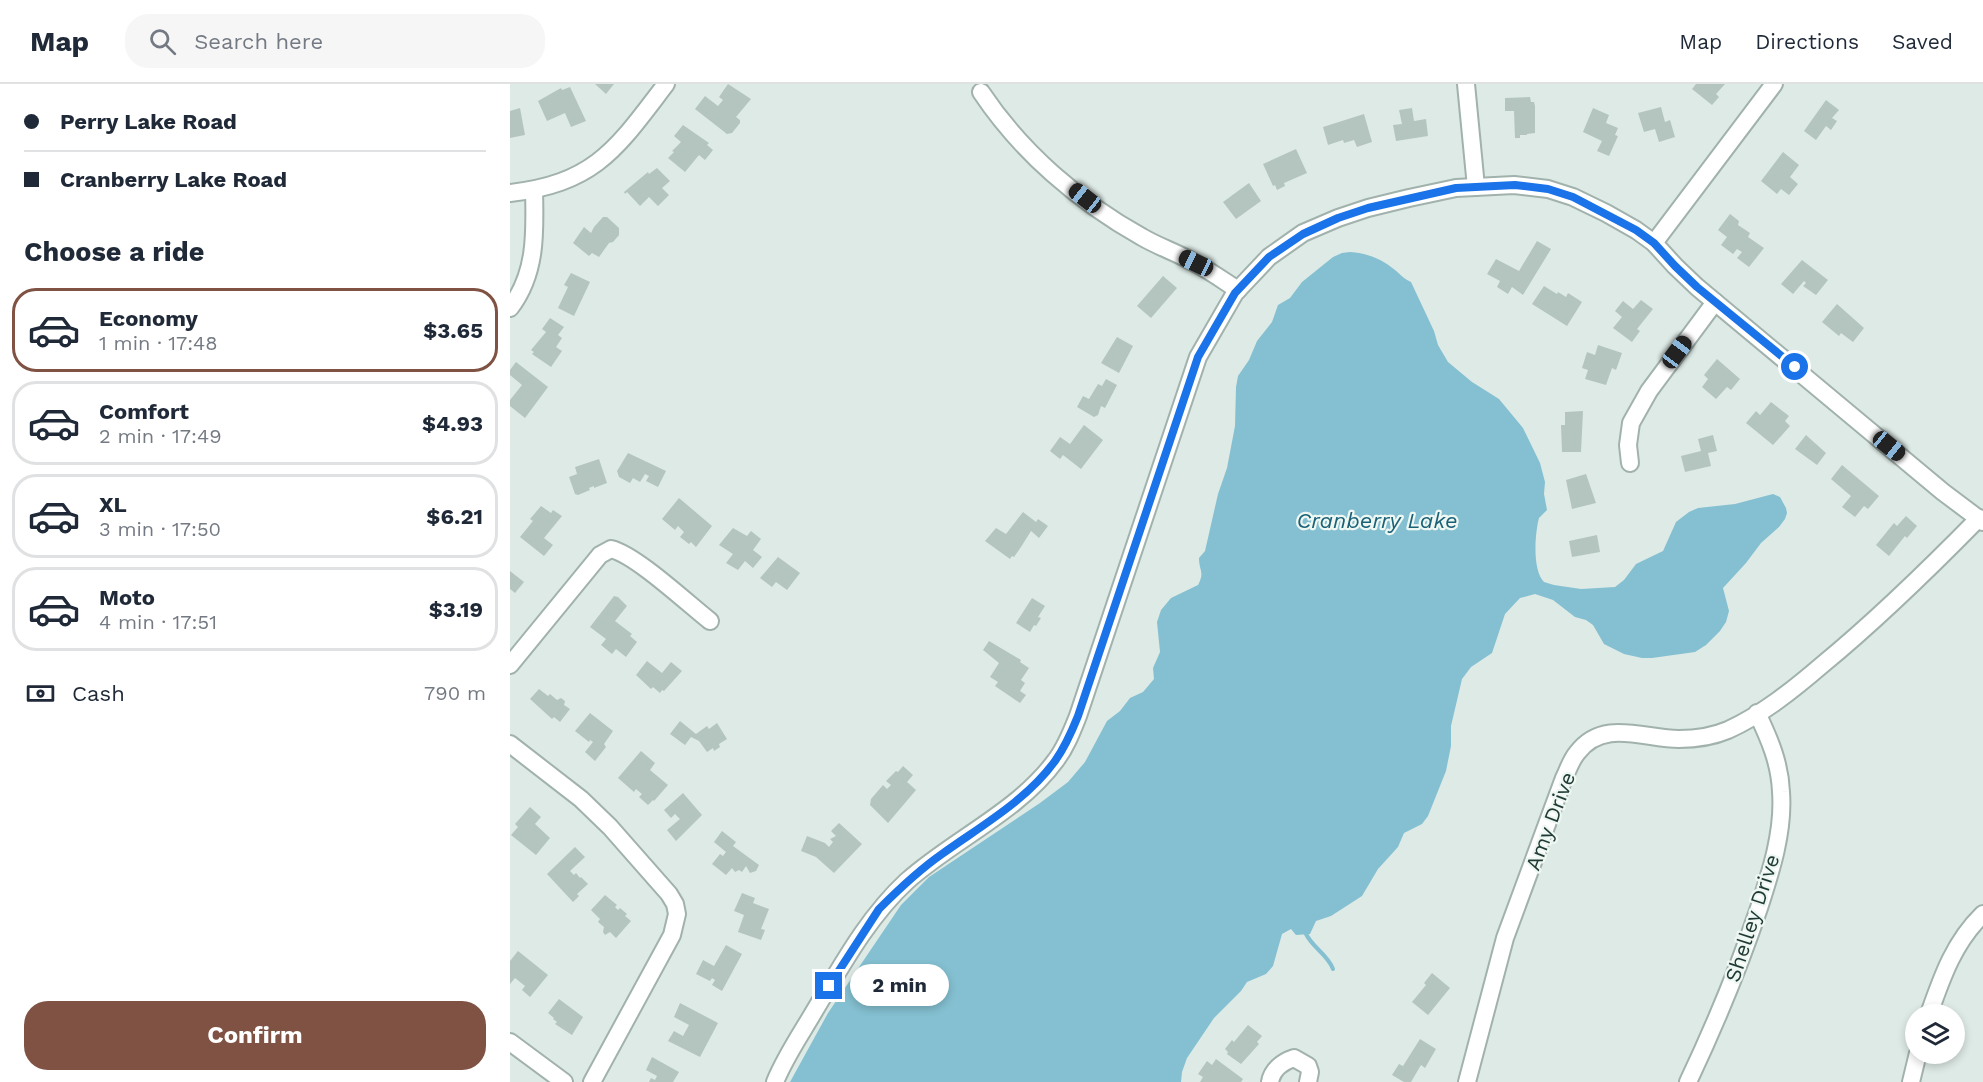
<!DOCTYPE html>
<meta charset="utf-8">
<style>
body{margin:0;font-family:"Work Sans",sans-serif;background:#f6f6f7;color:#1f2937;height:100vh;display:flex;flex-direction:column;font-size:22px;white-space:nowrap}
*{box-sizing:border-box;margin:0}
p{font-size:20px;color:#747a83}
.icon{flex:none;width:33px;height:33px;fill:none;stroke:currentColor;stroke-width:2;stroke-linecap:round;stroke-linejoin:round}
.map{position:relative;flex:1;overflow:hidden}
.sheet{display:flex;flex-direction:column;background:#fff;width:510px}
.sheet>*{flex:none}
.top-card{display:grid;align-content:center;height:132px;padding:0 24px;background:#fff}
.tools{position:absolute;left:1395px;top:920px;display:grid;gap:12px}
.tools a{display:grid;place-items:center;width:60px;height:60px;border-radius:50%;background:#fff;box-shadow:0 3px 9px #0003;font-size:30px}
.end{position:absolute;width:27px;height:27px;margin:-14px;border:8px solid #1a73e8;background:#fff;box-shadow:0 0 0 3px #fff}
.from{border-radius:50%}
.bubble{position:absolute;height:42px;border-radius:21px;background:#fff;box-shadow:0 3px 9px #0003;font-size:20px;font-weight:700;line-height:42px;text-align:center}
.car{position:absolute;width:18px;height:36px;margin:-18px -9px;border-radius:8px;box-shadow:0 0 4px 2px #0007;background:linear-gradient(#222 24%,#8ab4d8 0 40%,#222 0 76%,#8ab4d8 0 86%,#222 0)}
.top-card b{display:flex;align-items:center;gap:21px;height:57px;font-size:22px}
.top-card b+b{border-top:2px solid #e0e1e3}
.top-card i{width:15px;height:15px;background:#1f2937}
ul{padding:0;list-style:none}
li{display:flex;align-items:center;gap:18px;height:84px;margin:0 12px 9px;padding:0 12px;border:3px solid #e0e1e3;border-radius:24px}
li div{flex:1}
li b{display:block;font-size:22px}
li em{font-style:normal;font-weight:700}
li.on{border-color:#7f5243}
li>.icon{width:54px;height:54px;stroke-width:1.5}
h2{padding:0 24px;font-size:27px;line-height:72px}
.pay{display:flex;align-items:center;gap:15px;height:66px;padding:0 24px;font-size:22px}
.pay p{margin-inline-start:auto}
.action{display:flex;gap:12px;margin-top:auto;padding:12px 24px}
.action a{flex:1;height:69px;border-radius:24px;background:#7f5243;color:#fff;font-size:24px;font-weight:700;line-height:69px;text-align:center}
header{display:flex;align-items:center;gap:36px;box-sizing:border-box;height:84px;padding:0 30px;background:#fff;border-bottom:2px solid #e0e1e3}
header strong{font-size:28px}
nav{display:flex;gap:33px;margin-inline-start:auto;font-size:21px}
.search{width:420px;height:54px;background:#f6f6f7;display:flex;align-items:center;gap:15px;box-sizing:border-box;padding:0 21px;border-radius:24px;color:#747a83;font-size:22px}
main{display:flex;flex:1;min-height:0}
.map>svg:first-child{display:block}
.water{fill:#84c0d1}
.lines{fill:none;stroke-linecap:round;stroke-linejoin:round}
.stream{stroke:#84c0d1;stroke-width:4}
.building{fill:#b4c5bf}
.minor-casing{stroke:#a1b2ad;stroke-width:20}
.minor{stroke:#fff;stroke-width:16}
.route{stroke:#1a73e8;stroke-width:8}
.labels{text-anchor:middle;dominant-baseline:central;stroke-width:4.5;stroke-linejoin:round;paint-order:stroke}
.street-label{font-size:21px;fill:#1f3a35;stroke:#eff7f3}
.water-label{font-size:22px;font-style:italic;fill:#196177;stroke:#eff7f3}
</style>
<header>
<strong>Map</strong>
<div class="search"><svg class="icon" aria-label="search" viewBox="0 0 24 24"><circle cx="10" cy="10" r="6"/><path d="M15 15l6 6"/></svg>Search here</div>
<nav><a>Map</a><a>Directions</a><a>Saved</a></nav>
</header>
<main>
<section class="sheet">
<div class="top-card">
<b><i class="from"></i>Perry Lake Road</b>
<b><i></i>Cranberry Lake Road</b>
</div>
<h2>Choose a ride</h2>
<ul>
<li class="on"><svg class="icon" aria-label="car" viewBox="0 0 24 24"><path d="M5 17H2v-5l4-1 3-4h7l3 4 3 1v5h-3M9 17h6M6 11h13"/><circle cx="7" cy="17" r="2"/><circle cx="17" cy="17" r="2"/></svg><div><b>Economy</b><p>1 min · 17:48</p></div><em>$3.65</em></li>
<li><svg class="icon" aria-label="car" viewBox="0 0 24 24"><path d="M5 17H2v-5l4-1 3-4h7l3 4 3 1v5h-3M9 17h6M6 11h13"/><circle cx="7" cy="17" r="2"/><circle cx="17" cy="17" r="2"/></svg><div><b>Comfort</b><p>2 min · 17:49</p></div><em>$4.93</em></li>
<li><svg class="icon" aria-label="car" viewBox="0 0 24 24"><path d="M5 17H2v-5l4-1 3-4h7l3 4 3 1v5h-3M9 17h6M6 11h13"/><circle cx="7" cy="17" r="2"/><circle cx="17" cy="17" r="2"/></svg><div><b>XL</b><p>3 min · 17:50</p></div><em>$6.21</em></li>
<li><svg class="icon" aria-label="car" viewBox="0 0 24 24"><path d="M5 17H2v-5l4-1 3-4h7l3 4 3 1v5h-3M9 17h6M6 11h13"/><circle cx="7" cy="17" r="2"/><circle cx="17" cy="17" r="2"/></svg><div><b>Moto</b><p>4 min · 17:51</p></div><em>$3.19</em></li>
</ul>
<div class="pay"><svg class="icon" aria-label="cash" viewBox="0 0 24 24"><path d="M3 7h18v10H3z"/><circle cx="12" cy="12" r="2"/></svg>Cash<p>790 m</p></div>
<div class="action"><a>Confirm</a></div>
</section>
<div class="map">
<svg width="1473" height="998" viewBox="0 0 1473 998">
<rect width="100%" height="100%" fill="#deeae6"/>
<path class="water" d="M 840,168 C 857,169 872,175 885,186 C 891,191 894,195 901,198 L 924,247 L 928,261 L 938,278 L 962,298 L 989,315 L 1013,344 L 1030,379 L 1035,398 L 1034,410 L 1037,426 L 1029,434 C 1025,449 1022,486 1034,498 L 1044,501 L 1071,505 L 1105,503 L 1114,496 L 1126,480 L 1153,467 L 1166,438 L 1179,428 L 1188,424 L 1225,420 L 1263,410 L 1270,413 L 1276,424 L 1277,429 L 1275,435 L 1269,443 L 1251,459 L 1236,479 L 1213,504 L 1219,527 L 1216,538 L 1210,547 L 1196,561 L 1185,568 L 1142,574 L 1132,574 L 1114,570 L 1094,560 L 1083,541 L 1076,536 L 1065,533 L 1043,516 L 1025,510 L 1010,514 L 995,530 L 982,569 L 961,583 L 952,595 L 941,642 L 941,662 L 936,687 L 918,732 L 912,740 L 894,749 L 888,763 L 868,785 L 852,812 L 821,832 L 806,837 L 800,850 L 786,851 L 781,845 L 772,850 L 763,882 L 756,890 L 737,898 L 731,907 L 704,934 L 677,974 L 672,988 L 671,998 L 280,998 L 318,929 L 391,821 L 419,793 L 530,719 L 558,698 L 575,678 L 597,637 L 610,627 L 620,614 L 633,608 L 644,595 L 643,584 L 650,568 L 647,538 L 651,526 L 661,514 L 688,501 C 695,488 689,487 689,474 L 695,467 L 708,410 L 717,384 L 725,342 L 726,303 L 728,292 L 739,276 L 747,257 L 762,238 L 768,221 L 780,214 L 792,198 L 823,173 L 832,169 Z"/>
<g class="lines">
<path class="stream" d="M 796,850 C 803,864 818,871 823,885"/>
</g>
<g class="building">
<polygon points="85,0 104,0 96,10"/>
<polygon points="218,0 241,15 226,33 230,36 230,39 222,49 217,50 185,25 195,12 208,22 213,16 209,13"/>
<polygon points="1186,0 1215,0 1206,10 1209,13 1202,21 1182,5"/>
<polygon points="60,3 76,37 61,43 55,29 37,37 28,17 51,4 52,6"/>
<polygon points="1020,13 1021,18 1024,18 1025,22 1025,49 1017,50 1017,51 1010,51 1010,54 1005,54 1004,27 995,27 995,14"/>
<polygon points="1316,16 1329,26 1322,34 1327,37 1321,46 1316,42 1306,56 1294,47"/>
<polygon points="1151,23 1155,38 1160,36 1165,53 1149,58 1145,45 1134,48 1128,29"/>
<polygon points="10,24 15,51 0,54 0,27"/>
<polygon points="902,24 904,37 916,35 918,52 886,57 883,41 892,40 889,26"/>
<polygon points="1083,24 1099,31 1096,39 1108,44 1105,51 1108,52 1099,72 1087,67 1092,57 1073,48"/>
<polygon points="854,30 862,58 847,63 844,56 834,59 833,56 818,61 813,43"/>
<polygon points="173,41 199,59 197,61 203,66 195,76 189,71 175,88 158,74 164,68 162,67 171,58 164,52"/>
<polygon points="786,65 797,89 774,99 775,102 767,106 765,101 763,102 753,80"/>
<polygon points="1273,68 1289,81 1280,93 1288,100 1279,111 1271,105 1267,110 1251,97"/>
<polygon points="147,84 160,97 152,104 159,111 148,122 139,113 130,122 117,108 115,110 114,108 138,88 139,90"/>
<polygon points="739,99 751,117 726,135 713,118"/>
<polygon points="1220,130 1229,137 1228,141 1240,149 1238,153 1254,164 1239,183 1227,174 1232,168 1227,165 1223,170 1211,161 1217,153 1208,146"/>
<polygon points="93,133 97,133 109,144 109,151 103,158 99,159 89,173 82,169 79,172 63,159 74,143 81,149 84,143"/>
<polygon points="1027,157 1041,165 1013,211 1002,203 998,210 987,203 990,197 977,190 986,175 1009,187"/>
<polygon points="1292,176 1318,196 1306,211 1293,202 1296,199 1294,197 1283,210 1271,200"/>
<polygon points="61,189 80,198 64,232 48,224 58,203 54,201"/>
<polygon points="653,192 667,204 641,234 627,222"/>
<polygon points="1034,202 1047,210 1048,208 1056,213 1058,209 1072,218 1057,242 1022,220"/>
<polygon points="1131,216 1143,225 1127,245 1130,247 1122,258 1103,244 1112,233 1105,227 1113,217 1123,225"/>
<polygon points="1327,220 1354,244 1343,258 1331,249 1329,252 1312,238"/>
<polygon points="40,234 54,243 48,251 52,254 46,263 52,267 41,283 22,270 24,268 21,266 36,248 32,245"/>
<polygon points="607,253 623,262 609,289 591,279"/>
<polygon points="1088,261 1112,269 1106,286 1102,284 1096,301 1075,295 1078,286 1072,284 1077,268 1085,271"/>
<polygon points="1207,275 1230,295 1221,306 1217,303 1206,315 1192,303 1198,295 1194,291"/>
<polygon points="6,278 38,303 15,334 0,322 0,316 12,301 0,291 0,286"/>
<polygon points="596,295 607,301 595,324 591,322 588,331 584,333 567,323 573,312 579,315 588,300 592,302"/>
<polygon points="1261,318 1279,332 1275,337 1280,342 1263,361 1236,339 1246,327 1250,331"/>
<polygon points="1073,327 1071,368 1052,368 1051,341 1055,341 1055,328"/>
<polygon points="574,341 593,356 571,385 553,371 550,375 540,367 550,353 560,360"/>
<polygon points="1203,351 1207,367 1198,369 1201,382 1175,388 1171,372 1191,367 1188,355"/>
<polygon points="1296,351 1316,369 1307,381 1285,365"/>
<polygon points="118,369 156,387 148,403 136,397 139,392 135,390 130,398 123,394 120,399 109,393 107,387"/>
<polygon points="89,375 97,399 84,404 84,402 79,404 80,406 68,411 65,410 59,393 67,390 65,383"/>
<polygon points="1332,381 1369,412 1358,425 1354,422 1345,433 1332,423 1341,412 1321,395"/>
<polygon points="1076,390 1086,419 1062,425 1056,396"/>
<polygon points="169,414 202,442 186,463 181,458 179,460 170,453 174,448 168,442 165,446 152,435"/>
<polygon points="31,422 41,429 43,426 52,432 34,454 43,461 34,472 10,453 23,437 20,435"/>
<polygon points="513,428 526,438 528,435 538,442 529,454 521,447 511,463 504,473 502,472 500,475 475,457 486,444 496,450"/>
<polygon points="1396,432 1407,442 1397,454 1395,452 1379,472 1366,461 1384,439 1387,442"/>
<polygon points="223,444 237,452 241,447 251,455 243,466 252,473 243,484 235,477 228,486 216,479 223,470 209,461"/>
<polygon points="1087,451 1090,468 1062,473 1059,457"/>
<polygon points="268,473 290,489 277,506 266,498 262,503 250,494"/>
<polygon points="0,487 14,498 5,509 0,505"/>
<polygon points="104,512 108,513 117,522 105,537 122,550 120,552 127,558 116,573 106,565 102,570 91,561 96,555 80,543"/>
<polygon points="522,514 535,522 528,533 531,534 526,542 524,541 520,548 506,539"/>
<polygon points="479,557 511,576 510,578 519,584 511,596 515,599 510,607 516,611 510,619 485,602 488,598 480,593 489,579 473,566"/>
<polygon points="137,577 152,589 161,578 172,587 154,607 152,606 150,609 143,603 141,605 126,591"/>
<polygon points="29,605 38,612 40,610 47,616 51,614 55,617 54,621 60,625 50,638 44,633 42,635 20,615"/>
<polygon points="80,629 103,647 94,660 96,663 85,677 75,668 83,658 80,656 79,658 65,647"/>
<polygon points="170,637 186,650 197,642 199,645 207,639 217,655 209,660 210,663 204,667 203,664 197,668 189,657 181,653 175,661 160,650"/>
<polygon points="131,667 145,679 140,686 158,701 144,717 143,716 138,721 129,713 132,710 126,705 124,708 108,694"/>
<polygon points="393,682 403,691 397,698 406,706 378,739 360,721 361,715 373,701 377,705 381,701 376,697 386,687 388,688"/>
<polygon points="173,709 192,731 166,757 157,746 170,735 165,730 161,734 154,726"/>
<polygon points="20,723 31,733 25,740 40,754 26,771 1,751 8,743 5,740"/>
<polygon points="329,739 352,760 324,789 306,773 291,767 297,752 315,759 319,763 323,758 320,755 326,752 321,747"/>
<polygon points="212,747 226,758 223,762 249,781 246,787 240,789 236,782 232,788 229,786 225,788 222,784 216,791 202,780 210,770 213,772 216,768 204,758"/>
<polygon points="65,763 75,773 60,787 64,791 66,789 70,794 71,793 78,800 67,810 69,812 63,818 37,790"/>
<polygon points="232,809 245,814 243,819 259,825 251,845 255,846 251,856 228,848 234,831 224,827"/>
<polygon points="95,811 107,821 105,823 108,826 110,824 117,830 115,832 121,837 106,854 100,848 95,851 93,848 94,843 88,838 90,835 81,826"/>
<polygon points="216,861 232,870 212,907 202,901 205,896 202,894 200,897 186,890 193,876 204,882"/>
<polygon points="8,867 38,891 20,913 12,906 15,902 5,894 0,900 0,877"/>
<polygon points="922,889 940,904 918,931 902,918 916,901 914,899"/>
<polygon points="49,915 73,933 62,951 45,940 47,938 43,935 44,934 38,929"/>
<polygon points="170,919 208,939 190,973 158,957 164,947 173,952 179,941 164,933"/>
<polygon points="738,941 752,952 747,958 749,960 731,980 717,970 718,968 715,965 722,956 724,958"/>
<polygon points="910,955 926,965 915,984 911,981 901,998 894,998 882,991 889,980 893,982"/>
<polygon points="142,973 169,988 163,998 139,998 141,994 145,996 147,992 136,986"/>
<polygon points="706,975 733,995 731,998 690,998 693,993 688,990 697,977 702,981"/>
</g>
<g class="lines">
<g class="minor-casing">
<g id="minor">
<polyline points="956,0 966,103"/>
<path d="M 471,8 C 511,68 569,118 632,153 C 649,163 668,169 685,179 C 700,187 714,197 728,206"/>
<path d="M 0,109 C 86,99 107,64 156,0"/>
<polyline points="1144,159 1264,0"/>
<path d="M 0,224 C 27,189 25,147 24,106"/>
<polyline points="1120,379 1118,361 1121,339 1139,307 1205,218"/>
<path d="M 0,581 L 90,471 L 101,465 C 126,471 177,519 200,537"/>
<polyline points="0,660 71,715 100,743 159,810 165,820 167,830 162,851 82,998"/>
<path d="M 1419,930 C 1432,893 1444,858 1473,830"/>
<polyline points="0,958 54,998"/>
<path d="M 265,998 C 275,973 291,950 305,926 C 332,881 358,833 397,797 C 444,755 508,728 546,676 C 556,663 562,647 568,632 L 688,273 L 725,209 L 759,173 L 793,149 L 828,134 L 858,124 L 899,114 L 946,104 L 1004,101 L 1038,105 L 1063,113 L 1096,129 L 1126,146 L 1144,159 L 1165,182 L 1187,203 L 1433,408 L 1473,438"/>
<path d="M 760,998 C 762,986 772,978 784,974 L 798,982 L 800,988 L 798,998"/>
<path d="M 957,998 L 995,854 L 1054,694 C 1058,686 1061,676 1067,669 C 1093,634 1134,655 1169,655 C 1185,655 1204,652 1218,646 C 1253,630 1284,605 1312,581 C 1368,535 1419,485 1469,434"/>
<path d="M 1178,998 C 1205,941 1229,883 1249,824 C 1261,787 1274,747 1271,708 C 1270,679 1259,654 1247,629"/>
<polyline points="1401,998 1408,969"/>
</g>
</g>
<use href="#minor" class="minor"/>
</g>
<g class="lines">
<path class="route" d="M 319,902 L 369,825 C 389,805 409,786 432,770 C 471,742 517,716 545,677 C 555,663 562,647 568,632 L 688,273 L 725,209 L 759,173 L 793,150 L 828,134 L 858,124 L 946,104 L 1005,101 L 1038,105 L 1063,113 L 1126,146 L 1144,159 L 1165,182 L 1187,203 L 1285,283"/>
</g>
<g class="labels">
<g class="street-label">
<text transform="translate(1040 737) rotate(-69)">Amy Drive</text>
<text transform="translate(1242 834) rotate(-72)">Shelley Drive</text>
</g>
<g class="water-label">
<text x="867" y="436">Cranberry Lake</text>
</g>
</g>
</svg>
<div class="tools">
<a><svg class="icon" aria-label="layers" viewBox="0 0 24 24"><path d="M12 4l9 5-9 5-9-5zM3 14l9 5 9-5"/></svg></a>
</div>
<i class="end from" style="left:1285px;top:283px"></i>
<i class="end" style="left:319px;top:902px"></i>
<div class="bubble" style="left:340px;top:880px;width:99px">2 min</div>
<i class="car" style="left:575px;top:114px;rotate:308deg"></i>
<i class="car" style="left:686px;top:179px;rotate:295deg"></i>
<i class="car" style="left:1167px;top:268px;rotate:37deg"></i>
<i class="car" style="left:1379px;top:362px;rotate:129deg"></i>
</div>
</main>
